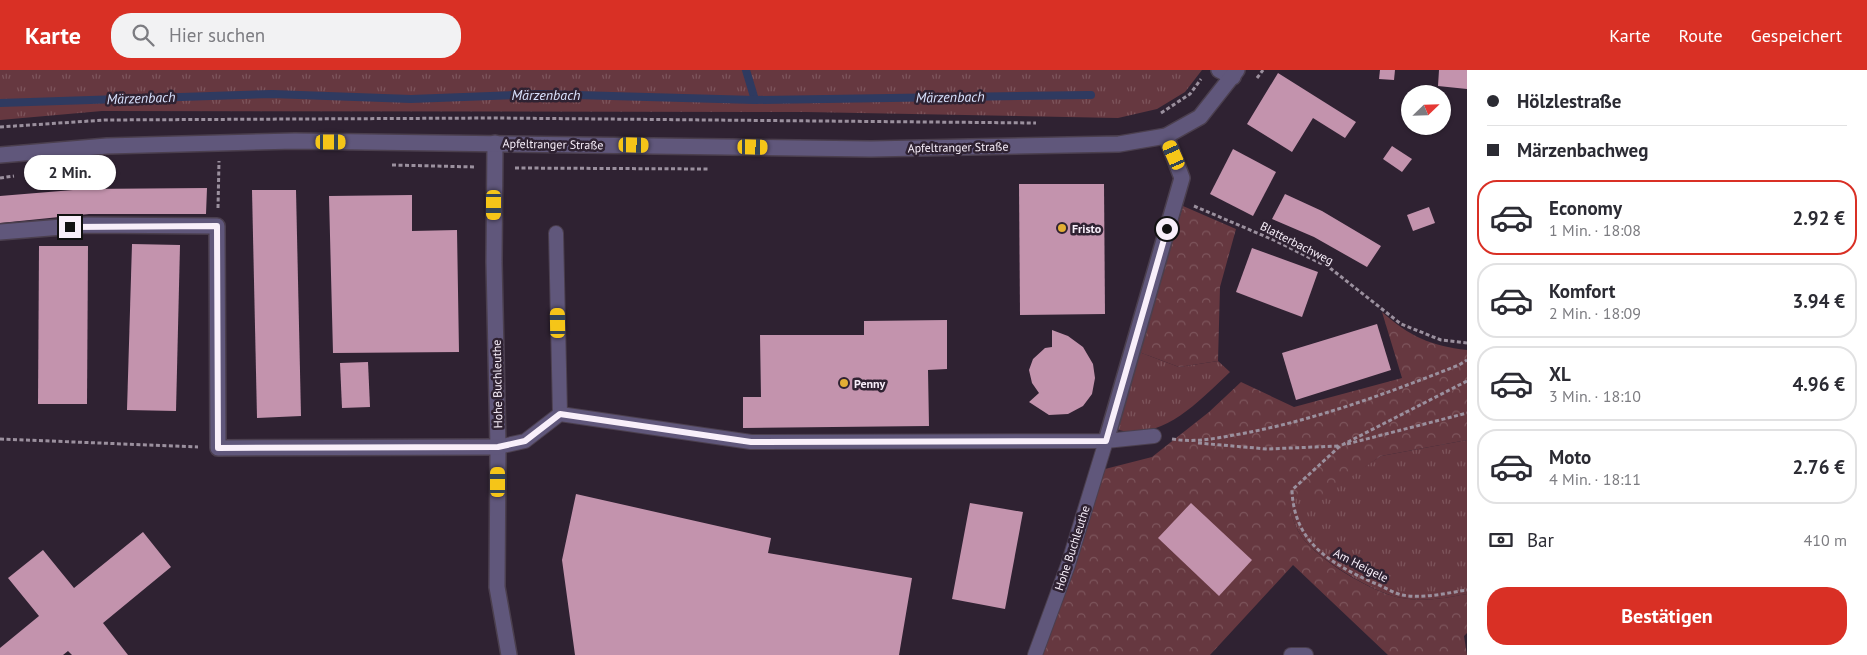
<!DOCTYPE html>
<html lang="de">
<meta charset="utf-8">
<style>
body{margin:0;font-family:"PT Sans",sans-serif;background:#f2f2f3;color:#2b2b33;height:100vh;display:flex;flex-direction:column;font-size:19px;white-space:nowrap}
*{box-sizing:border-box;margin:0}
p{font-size:16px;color:#7c7c81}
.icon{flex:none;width:28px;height:28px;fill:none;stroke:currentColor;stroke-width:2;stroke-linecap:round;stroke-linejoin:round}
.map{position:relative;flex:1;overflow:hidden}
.panel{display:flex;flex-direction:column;background:#fff;width:400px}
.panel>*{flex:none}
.guide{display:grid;align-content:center;height:110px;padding:0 20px;background:#fff}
.needle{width:32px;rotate:67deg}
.tools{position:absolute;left:1401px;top:15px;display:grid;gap:10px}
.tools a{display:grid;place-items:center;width:50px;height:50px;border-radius:50%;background:#fff;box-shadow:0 1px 4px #0004;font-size:25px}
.end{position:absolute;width:22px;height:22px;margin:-11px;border:6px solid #f8effa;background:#111;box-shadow:0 0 0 2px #111}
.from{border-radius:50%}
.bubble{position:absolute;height:35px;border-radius:18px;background:#fff;box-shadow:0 1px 4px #0004;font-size:16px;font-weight:700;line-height:35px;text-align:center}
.car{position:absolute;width:15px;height:30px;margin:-15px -8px;border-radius:6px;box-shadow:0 0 4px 1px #0007;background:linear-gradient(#f5c518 24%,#345 0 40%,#f5c518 0 76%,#345 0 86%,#f5c518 0)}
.guide b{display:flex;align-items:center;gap:18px;height:48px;font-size:19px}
.guide b+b{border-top:1px solid #e1e1e2}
.guide i{width:12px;height:12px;background:#2b2b33}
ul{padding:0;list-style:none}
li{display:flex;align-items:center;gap:15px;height:75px;margin:0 10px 8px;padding:0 10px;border:2px solid #e1e1e2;border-radius:20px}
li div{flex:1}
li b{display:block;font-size:19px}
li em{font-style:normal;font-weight:700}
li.active{border-color:#d93025}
li>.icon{width:45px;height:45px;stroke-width:1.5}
.pay{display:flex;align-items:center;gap:12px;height:55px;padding:0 20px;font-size:19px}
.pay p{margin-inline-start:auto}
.action{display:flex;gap:10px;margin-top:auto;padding:10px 20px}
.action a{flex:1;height:58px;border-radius:20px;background:#d93025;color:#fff;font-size:20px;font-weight:700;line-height:58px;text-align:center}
header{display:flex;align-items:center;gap:30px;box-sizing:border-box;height:70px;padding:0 25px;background:#d93025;color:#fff}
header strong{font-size:24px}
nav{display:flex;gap:28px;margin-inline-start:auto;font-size:18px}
.search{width:350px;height:45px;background:#f2f2f3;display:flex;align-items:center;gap:12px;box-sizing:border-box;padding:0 18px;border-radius:20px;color:#7c7c81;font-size:19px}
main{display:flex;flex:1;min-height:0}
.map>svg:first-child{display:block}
.grass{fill:url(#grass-tufts)}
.forest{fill:url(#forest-crowns)}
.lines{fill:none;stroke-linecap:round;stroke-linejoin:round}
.stream{stroke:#2f3a60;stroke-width:8}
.building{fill:#c393ad}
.service-casing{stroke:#4b3f4e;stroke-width:16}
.minor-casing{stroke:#4b3f4e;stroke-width:18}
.tertiary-casing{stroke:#4b3f4e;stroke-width:18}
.path{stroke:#9b909e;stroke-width:3;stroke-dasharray:4 2.5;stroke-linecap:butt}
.service{stroke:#60577b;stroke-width:14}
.minor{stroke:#60577b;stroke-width:15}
.tertiary{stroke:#60577b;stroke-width:15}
.route{stroke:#f8effa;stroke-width:6}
.poi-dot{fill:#e3ae34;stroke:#2f2232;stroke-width:2}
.labels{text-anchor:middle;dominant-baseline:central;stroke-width:5;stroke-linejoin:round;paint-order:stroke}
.street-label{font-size:12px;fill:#f8effa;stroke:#2f2232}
.poi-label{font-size:12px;font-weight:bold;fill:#f8effa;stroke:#2f2232;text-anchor:start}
.water-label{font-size:14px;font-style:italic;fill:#d9e2fe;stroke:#2f2232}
</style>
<header>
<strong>Karte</strong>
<div class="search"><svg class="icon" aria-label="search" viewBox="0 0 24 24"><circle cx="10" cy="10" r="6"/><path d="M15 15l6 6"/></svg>Hier suchen</div>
<nav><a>Karte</a><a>Route</a><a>Gespeichert</a></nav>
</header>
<main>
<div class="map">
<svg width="1467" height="585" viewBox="0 0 1467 585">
<defs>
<pattern id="grass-tufts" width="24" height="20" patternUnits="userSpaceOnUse" patternTransform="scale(1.25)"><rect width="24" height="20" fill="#663840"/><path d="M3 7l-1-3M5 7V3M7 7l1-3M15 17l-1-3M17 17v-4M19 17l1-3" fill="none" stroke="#7d555c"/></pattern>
<pattern id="forest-crowns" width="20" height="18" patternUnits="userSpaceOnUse" patternTransform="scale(1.25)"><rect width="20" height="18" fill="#663840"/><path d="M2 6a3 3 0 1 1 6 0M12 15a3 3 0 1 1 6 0" fill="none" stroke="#7d555c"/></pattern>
</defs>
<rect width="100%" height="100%" fill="#2f2232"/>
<g class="grass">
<polygon points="0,0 1202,0 1185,22 1157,39 1118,48 806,42 102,41 0,50"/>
<path d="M 1139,282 L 1179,297 L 1218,291 L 1230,302 C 1200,330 1161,374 1115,359 Z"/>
<path d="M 1467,370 L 1467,524 C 1446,528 1423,532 1402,528 C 1375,524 1324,492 1306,472 C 1295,460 1289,442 1289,426 L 1361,399 L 1381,386 Z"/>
</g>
<g class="forest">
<polygon points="1183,136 1236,159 1220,217 1218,291 1179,297 1139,282"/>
<path d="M 1382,242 C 1409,266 1431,276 1467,280 L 1467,370 L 1381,386 L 1323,426 L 1290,426 C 1289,442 1295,460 1306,472 C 1324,493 1375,524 1402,528 C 1423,532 1446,528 1467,524 L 1467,563 L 1464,566 L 1467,585 L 1388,585 L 1293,495 L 1210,585 L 1041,585 L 1105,399 L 1152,387 L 1209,342 L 1241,312 L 1294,337 L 1402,308 Z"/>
</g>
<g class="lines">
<g class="stream">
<polyline points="746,0 755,30"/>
<polyline points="0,33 272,24 411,29 540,24 755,30 1091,25"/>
</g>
</g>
<g class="building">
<polygon points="1380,0 1395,0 1394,10 1379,9"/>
<polygon points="1439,0 1467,0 1467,19 1438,16"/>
<polygon points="1278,3 1356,52 1345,68 1313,48 1292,82 1247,54"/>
<polygon points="1392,76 1412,89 1402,102 1383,89"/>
<polygon points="1233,79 1276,102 1253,146 1210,124"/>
<polygon points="1019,114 1104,114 1105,244 1020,245"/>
<polygon points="207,118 206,144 89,144 0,153 0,126 85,119"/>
<polygon points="252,120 296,120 301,346 257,348"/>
<polygon points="1285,124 1322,141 1381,176 1367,197 1314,167 1272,149"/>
<polygon points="412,125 412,161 457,160 459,282 333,283 329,126"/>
<polygon points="1429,137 1435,153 1413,161 1407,145"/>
<polygon points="132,174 180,175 176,341 127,340"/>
<polygon points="39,176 88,176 87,334 38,334"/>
<polygon points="1252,178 1318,202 1302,247 1236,222"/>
<polygon points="947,250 947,299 928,300 929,356 743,358 743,327 761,327 760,265 864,265 864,251"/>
<polygon points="1377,254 1391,300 1296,330 1282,283"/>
<polygon points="1052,260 1068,266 1083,277 1093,294 1095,308 1092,324 1083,336 1068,344 1049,345 1029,332 1039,323 1032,313 1029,300 1033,289 1045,278 1052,277"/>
<polygon points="368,292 370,337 342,338 340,293"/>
<polygon points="576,424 771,468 768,483 912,508 899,585 575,585 562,490"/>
<polygon points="970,433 1023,442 1005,539 952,529"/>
<polygon points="1191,433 1252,490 1219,526 1158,468"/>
<polygon points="143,462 171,497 103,553 128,585 72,585 68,581 63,585 0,585 0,578 39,546 8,508 43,480 74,518"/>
</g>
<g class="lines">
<g class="service-casing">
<g id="service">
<polyline points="556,163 560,344"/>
<polyline points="498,377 525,371 560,344 751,372 1106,371 1154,366"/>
<polyline points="1035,585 1068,495 1106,371"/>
<polyline points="1291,585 1306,585"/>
</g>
</g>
<g class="minor-casing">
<g id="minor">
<polyline points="1219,0 1233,7"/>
<polyline points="495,73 494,192 498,377 497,517 509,585"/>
<polyline points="0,162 87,155 217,156 218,378 498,377"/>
<polyline points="1106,371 1182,108 1166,66"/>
</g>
</g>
<g class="tertiary-casing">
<polyline id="tertiary" points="0,85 107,76 295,71 871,79 1119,74 1166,66 1200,47 1237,0"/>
</g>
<g class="path">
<polyline points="1257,8 1263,0"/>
<polyline points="1161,43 1190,24 1201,9"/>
<polyline points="0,57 105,50 495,48 1036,53"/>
<polyline points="392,95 476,97"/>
<polyline points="515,98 708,99"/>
<polyline points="0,108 14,106"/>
<polyline points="1194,136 1276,171 1330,198 1401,254 1441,270 1467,273"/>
<polyline points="218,138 219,91"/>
<path d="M 1467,311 L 1340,376 L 1292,420 C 1294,473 1330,493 1374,513 C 1383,516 1393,523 1402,525 C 1423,529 1447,523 1467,520"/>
<polyline points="0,369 198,377"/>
<path d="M 1172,369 C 1196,373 1217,368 1240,364 C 1316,350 1388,323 1459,295 L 1467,290"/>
<polyline points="1198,373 1267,379 1339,376"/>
<polyline points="1347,374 1467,343"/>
</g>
<use href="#service" class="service"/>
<use href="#minor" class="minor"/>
<use href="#tertiary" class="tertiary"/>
</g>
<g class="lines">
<polyline class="route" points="70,157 217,156 218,378 498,377 525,371 560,344 751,372 1106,371 1167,159"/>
</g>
<g class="poi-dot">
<circle cx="1062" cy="158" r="5"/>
<circle cx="844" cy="313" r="5"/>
</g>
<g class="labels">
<g class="street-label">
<text transform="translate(553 74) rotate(1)">Apfeltranger Straße</text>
<text transform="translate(958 77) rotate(-1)">Apfeltranger Straße</text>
<text transform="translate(1297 173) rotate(27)">Blatterbachweg</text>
<text transform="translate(497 314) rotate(-91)">Hohe Buchleuthe</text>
<text transform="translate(1072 478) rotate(-72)">Hohe Buchleuthe</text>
<text transform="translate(1361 495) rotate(27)">Am Heigele</text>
</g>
<g class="poi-label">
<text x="1072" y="158">Fristo</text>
<text x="854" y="313">Penny</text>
</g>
<g class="water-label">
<text x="546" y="25">Märzenbach</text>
<text transform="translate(950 27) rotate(-1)">Märzenbach</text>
<text transform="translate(141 28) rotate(-2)">Märzenbach</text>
</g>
</g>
</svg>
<div class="tools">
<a><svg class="needle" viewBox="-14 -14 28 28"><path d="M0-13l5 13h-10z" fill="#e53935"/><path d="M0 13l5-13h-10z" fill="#7c7c81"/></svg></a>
</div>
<i class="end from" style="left:1167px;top:159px"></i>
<i class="end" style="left:70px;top:157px"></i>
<div class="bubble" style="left:24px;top:85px;width:92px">2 Min.</div>
<i class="car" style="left:331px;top:72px;rotate:90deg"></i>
<i class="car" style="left:634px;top:75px;rotate:91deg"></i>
<i class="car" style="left:753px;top:77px;rotate:91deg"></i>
<i class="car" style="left:1174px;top:85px;rotate:336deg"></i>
<i class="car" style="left:494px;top:135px;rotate:180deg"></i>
<i class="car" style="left:558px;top:253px;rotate:359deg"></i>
<i class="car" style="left:498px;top:412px;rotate:0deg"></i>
</div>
<section class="panel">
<div class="guide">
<b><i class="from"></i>Hölzlestraße</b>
<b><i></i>Märzenbachweg</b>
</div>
<ul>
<li class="active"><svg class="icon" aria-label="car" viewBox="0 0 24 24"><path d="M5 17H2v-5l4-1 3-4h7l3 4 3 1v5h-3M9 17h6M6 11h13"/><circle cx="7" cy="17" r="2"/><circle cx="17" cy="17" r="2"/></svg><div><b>Economy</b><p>1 Min. · 18:08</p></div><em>2.92 €</em></li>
<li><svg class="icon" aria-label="car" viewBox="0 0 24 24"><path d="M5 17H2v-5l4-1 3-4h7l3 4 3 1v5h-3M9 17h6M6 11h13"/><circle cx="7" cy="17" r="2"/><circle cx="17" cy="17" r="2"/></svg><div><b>Komfort</b><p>2 Min. · 18:09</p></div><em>3.94 €</em></li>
<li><svg class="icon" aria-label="car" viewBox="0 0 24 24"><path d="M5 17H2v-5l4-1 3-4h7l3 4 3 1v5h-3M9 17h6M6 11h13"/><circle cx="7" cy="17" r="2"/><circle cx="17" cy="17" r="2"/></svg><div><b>XL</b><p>3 Min. · 18:10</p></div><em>4.96 €</em></li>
<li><svg class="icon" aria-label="car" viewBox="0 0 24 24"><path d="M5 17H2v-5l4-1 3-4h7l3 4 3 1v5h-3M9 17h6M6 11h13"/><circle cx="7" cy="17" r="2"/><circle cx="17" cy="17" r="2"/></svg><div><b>Moto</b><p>4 Min. · 18:11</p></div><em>2.76 €</em></li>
</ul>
<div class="pay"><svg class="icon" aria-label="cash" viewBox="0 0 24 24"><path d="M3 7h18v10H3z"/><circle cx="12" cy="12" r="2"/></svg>Bar<p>410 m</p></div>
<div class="action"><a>Bestätigen</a></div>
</section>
</main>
